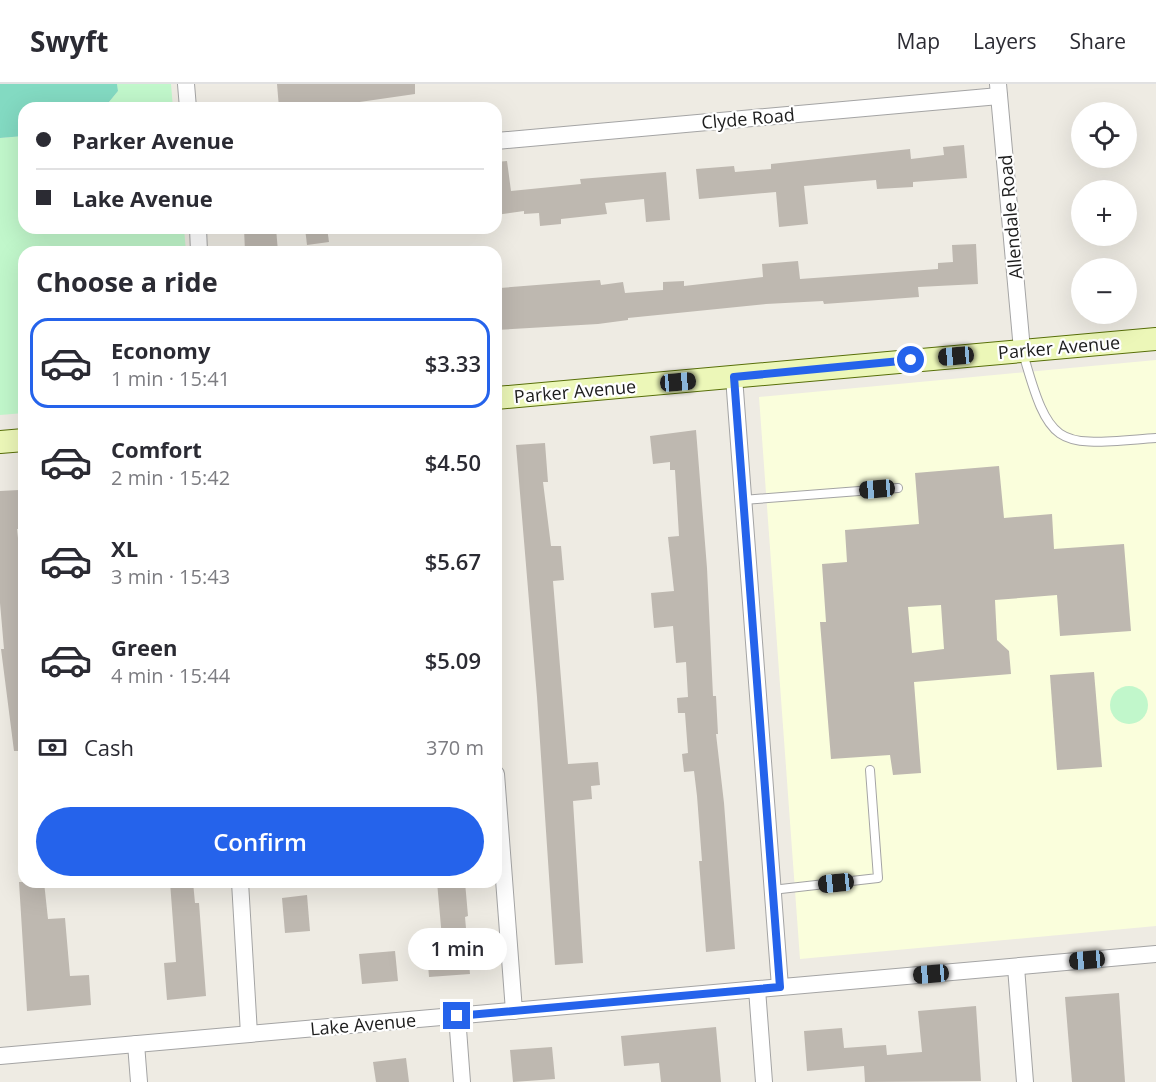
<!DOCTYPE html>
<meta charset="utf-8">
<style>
body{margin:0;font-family:"Open Sans",sans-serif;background:#f2f2f3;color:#2b2b33;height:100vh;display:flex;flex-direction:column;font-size:22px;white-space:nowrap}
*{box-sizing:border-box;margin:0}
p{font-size:20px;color:#7c7c81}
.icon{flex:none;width:33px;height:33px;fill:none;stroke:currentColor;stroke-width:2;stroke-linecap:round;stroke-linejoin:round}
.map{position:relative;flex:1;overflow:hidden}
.side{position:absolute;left:18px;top:162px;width:484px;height:642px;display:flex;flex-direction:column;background:#fff;border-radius:18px;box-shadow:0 6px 24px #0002}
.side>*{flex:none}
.hud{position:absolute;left:18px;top:18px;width:484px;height:132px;border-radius:18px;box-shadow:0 6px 24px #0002;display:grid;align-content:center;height:132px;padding:0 18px;background:#fff}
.buttons{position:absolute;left:1071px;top:18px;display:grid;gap:12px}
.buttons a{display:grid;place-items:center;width:66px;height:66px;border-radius:50%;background:#fff;box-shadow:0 6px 24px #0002;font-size:30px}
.end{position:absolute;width:27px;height:27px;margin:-14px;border:8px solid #2563eb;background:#fff;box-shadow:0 0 0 3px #fff}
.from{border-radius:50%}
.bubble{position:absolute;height:42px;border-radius:21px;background:#fff;box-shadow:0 6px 24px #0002;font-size:20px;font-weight:600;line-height:42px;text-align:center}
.car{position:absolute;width:18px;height:36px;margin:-18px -9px;border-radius:8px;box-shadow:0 0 4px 2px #0007;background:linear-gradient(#222 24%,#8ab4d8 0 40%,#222 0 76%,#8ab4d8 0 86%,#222 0)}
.hud b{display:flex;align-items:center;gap:21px;height:57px;font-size:22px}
.hud b+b{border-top:2px solid #e1e1e2}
.hud i{width:15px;height:15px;background:#2b2b33}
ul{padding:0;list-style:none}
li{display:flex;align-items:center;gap:18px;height:90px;margin:0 12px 9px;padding:0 6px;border:3px solid transparent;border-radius:18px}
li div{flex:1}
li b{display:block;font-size:22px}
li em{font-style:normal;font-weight:600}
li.current{border-color:#2563eb}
li>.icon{width:54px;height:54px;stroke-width:1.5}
h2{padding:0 18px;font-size:27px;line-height:72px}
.pay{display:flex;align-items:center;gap:15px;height:66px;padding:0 18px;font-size:22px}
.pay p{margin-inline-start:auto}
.action{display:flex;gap:12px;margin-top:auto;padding:12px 18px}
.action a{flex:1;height:69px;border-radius:36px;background:#2563eb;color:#fff;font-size:24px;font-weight:600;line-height:69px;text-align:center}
header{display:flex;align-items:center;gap:36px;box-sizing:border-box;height:84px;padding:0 30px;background:#fff;border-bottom:2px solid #e1e1e2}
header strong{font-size:28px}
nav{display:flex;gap:33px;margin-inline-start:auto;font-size:21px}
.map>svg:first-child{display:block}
.education{fill:#fafedc}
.park{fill:#c1f7cb}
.pitch{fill:#83dac2}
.building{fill:#beb8b0;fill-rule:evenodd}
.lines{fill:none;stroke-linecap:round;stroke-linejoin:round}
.lane-casing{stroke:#a4a4a4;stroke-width:10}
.street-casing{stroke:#a4a4a4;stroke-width:18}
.secondary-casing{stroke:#586f09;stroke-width:24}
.lane{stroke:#fff;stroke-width:8}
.street{stroke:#fff;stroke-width:16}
.secondary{stroke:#ecf7b8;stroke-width:22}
.route{stroke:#2563eb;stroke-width:8}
.labels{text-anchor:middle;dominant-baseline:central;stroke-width:4.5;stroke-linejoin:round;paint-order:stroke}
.street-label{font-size:18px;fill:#1d1d1d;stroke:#fff}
</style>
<header>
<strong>Swyft</strong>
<nav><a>Map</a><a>Layers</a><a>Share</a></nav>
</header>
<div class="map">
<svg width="1156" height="998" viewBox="0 0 1156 998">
<rect width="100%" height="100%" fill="#eeebe3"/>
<polygon class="education" points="1156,276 1156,842 800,875 759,313"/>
<g class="park">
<polygon points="117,0 171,0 173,24 104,24 118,7"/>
<polygon points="24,52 24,144 184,144 186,168 24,168 24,329 0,331 0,54"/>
<circle cx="1129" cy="621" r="19"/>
</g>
<polygon class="pitch" points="0,0 117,0 118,7 104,24 24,24 24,52 0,54"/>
<g class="building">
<polygon points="277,0 415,0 415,10 325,23 279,24"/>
<polygon points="964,61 967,94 913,98 913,103 877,105 876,96 804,102 808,140 779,143 776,108 699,115 696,85 734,82 735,88 771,85 771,80 910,65 911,75 944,71 943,63"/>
<polygon points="507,77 511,107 581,100 580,95 666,88 670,136 646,138 644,115 605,119 607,130 561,135 561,140 540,142 539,129 524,130 524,127 496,131 496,78"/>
<polygon points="244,144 276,144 278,168 245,168"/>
<polygon points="305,144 327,144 329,158 307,161"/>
<polygon points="976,160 978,200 918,203 919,213 824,220 823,217 766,220 628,234 628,236 598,240 496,246 496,221 502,220 500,204 600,196 601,201 623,198 625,209 663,206 663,198 684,197 684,202 763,193 762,180 798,177 800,195 938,185 938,179 953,178 952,161"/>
<polygon points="696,346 707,484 713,612 716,612 718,650 716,650 724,719 735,865 706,868 699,777 702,777 697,712 694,687 684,688 682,670 688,669 685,629 678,629 677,614 688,613 686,578 676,579 673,542 654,544 651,509 674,507 668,453 679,452 675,386 670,386 670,378 653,380 650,352"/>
<polygon points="545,359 548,398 543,398 551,462 561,462 564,496 553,497 568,680 598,678 600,701 591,702 592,715 573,717 583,879 555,881 537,613 516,361"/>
<path d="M 999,382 L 1004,434 L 1052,430 L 1054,465 L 1124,460 L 1131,547 L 1060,552 L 1057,511 L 995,516 L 997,556 L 1009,567 L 1011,590 L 914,598 L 921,689 L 893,691 L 890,671 L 831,675 L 820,538 L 826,538 L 822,480 L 847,478 L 845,446 L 919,440 L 915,389 ZM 941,521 L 944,565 L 912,569 L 908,523 Z"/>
<polygon points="19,406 22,445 17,445 24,509 24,667 14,667 1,565 4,565 0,519 0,407"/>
<polygon points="1094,588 1102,683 1057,686 1050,591"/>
<polygon points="19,798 44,798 48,835 65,834 70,892 89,891 91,921 27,927"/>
<polygon points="170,798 193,798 195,819 199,819 206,912 167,916 164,879 176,878"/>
<polygon points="437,798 465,798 468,832 465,833 470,890 429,893 426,856 442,854"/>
<polygon points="307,811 310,847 285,849 282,814"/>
<polygon points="395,867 398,897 362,900 359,870"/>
<polygon points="1119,909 1125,998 1072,998 1065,913"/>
<polygon points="976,922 981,997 865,998 864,982 807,987 804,947 842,944 844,964 886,961 887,971 922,968 918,927"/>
<polygon points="716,943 721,998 661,998 659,979 624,982 621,952"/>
<polygon points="552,963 555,995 513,998 510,966"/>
<polygon points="406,974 409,998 376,998 373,978"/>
</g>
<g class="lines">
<g class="lane-casing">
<g id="lane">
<path d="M 1023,269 C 1051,369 1058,361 1156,354"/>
<polyline points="743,416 898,404"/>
<polyline points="772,806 878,794 870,686"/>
</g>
</g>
<g class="street-casing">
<g id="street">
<polyline points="186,0 188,24"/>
<polyline points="998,0 1022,266"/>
<polyline points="496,57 999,12"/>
<polyline points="198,144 199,168"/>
<polyline points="734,293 780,903"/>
<polyline points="496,690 514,927"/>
<polyline points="240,798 249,950"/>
<polyline points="1016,883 1025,998"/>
<polyline points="757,905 764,998"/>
<polyline points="457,932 462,998"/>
<polyline points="136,960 139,998"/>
<polyline points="0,972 1156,870"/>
</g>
</g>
<g class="secondary-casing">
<g id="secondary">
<polyline points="496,314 1156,255"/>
<polyline points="0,358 24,356"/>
</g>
</g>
<use href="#lane" class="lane"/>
<use href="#street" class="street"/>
<use href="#secondary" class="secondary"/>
</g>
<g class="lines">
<polyline class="route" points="457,932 780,903 734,293 911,276"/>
</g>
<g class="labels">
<g class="street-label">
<text transform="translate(748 34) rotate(-5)">Clyde Road</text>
<text transform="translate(1010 133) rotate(-95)">Allendale Road</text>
<text transform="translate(1059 263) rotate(-5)">Parker Avenue</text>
<text transform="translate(575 307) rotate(-5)">Parker Avenue</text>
<text transform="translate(363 940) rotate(-5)">Lake Avenue</text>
</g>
</g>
</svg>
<div class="buttons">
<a><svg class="icon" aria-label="locate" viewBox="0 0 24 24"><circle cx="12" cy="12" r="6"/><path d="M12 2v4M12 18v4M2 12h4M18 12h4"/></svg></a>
<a>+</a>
<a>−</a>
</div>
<i class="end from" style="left:911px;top:276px"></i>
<i class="end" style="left:457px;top:932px"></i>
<div class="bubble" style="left:408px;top:844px;width:99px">1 min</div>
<i class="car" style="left:956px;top:272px;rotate:265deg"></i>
<i class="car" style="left:678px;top:298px;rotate:85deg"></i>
<i class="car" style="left:877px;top:405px;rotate:265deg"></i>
<i class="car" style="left:836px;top:799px;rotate:264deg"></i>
<i class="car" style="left:1087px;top:876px;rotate:265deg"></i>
<i class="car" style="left:931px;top:890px;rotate:265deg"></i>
<div class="hud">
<b><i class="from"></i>Parker Avenue</b>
<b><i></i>Lake Avenue</b>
</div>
<section class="side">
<h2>Choose a ride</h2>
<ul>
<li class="current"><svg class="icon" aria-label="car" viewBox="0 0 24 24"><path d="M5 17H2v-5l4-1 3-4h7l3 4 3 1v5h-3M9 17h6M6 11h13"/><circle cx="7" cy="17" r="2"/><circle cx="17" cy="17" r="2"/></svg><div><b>Economy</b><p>1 min · 15:41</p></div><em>$3.33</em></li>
<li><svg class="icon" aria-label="car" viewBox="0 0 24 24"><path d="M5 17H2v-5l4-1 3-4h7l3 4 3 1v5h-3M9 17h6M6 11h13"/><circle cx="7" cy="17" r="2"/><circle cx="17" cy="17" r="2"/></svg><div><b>Comfort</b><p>2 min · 15:42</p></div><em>$4.50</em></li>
<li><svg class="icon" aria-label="car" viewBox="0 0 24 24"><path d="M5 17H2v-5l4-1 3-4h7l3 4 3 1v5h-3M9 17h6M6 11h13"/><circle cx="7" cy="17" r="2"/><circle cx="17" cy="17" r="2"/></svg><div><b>XL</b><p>3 min · 15:43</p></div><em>$5.67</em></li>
<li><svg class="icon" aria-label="car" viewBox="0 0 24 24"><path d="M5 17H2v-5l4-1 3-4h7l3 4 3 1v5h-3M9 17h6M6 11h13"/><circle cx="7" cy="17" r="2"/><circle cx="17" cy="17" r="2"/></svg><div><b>Green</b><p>4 min · 15:44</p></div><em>$5.09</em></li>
</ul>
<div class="pay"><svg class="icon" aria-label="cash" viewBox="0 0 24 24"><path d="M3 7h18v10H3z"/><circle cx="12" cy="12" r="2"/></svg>Cash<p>370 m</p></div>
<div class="action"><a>Confirm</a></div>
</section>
</div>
